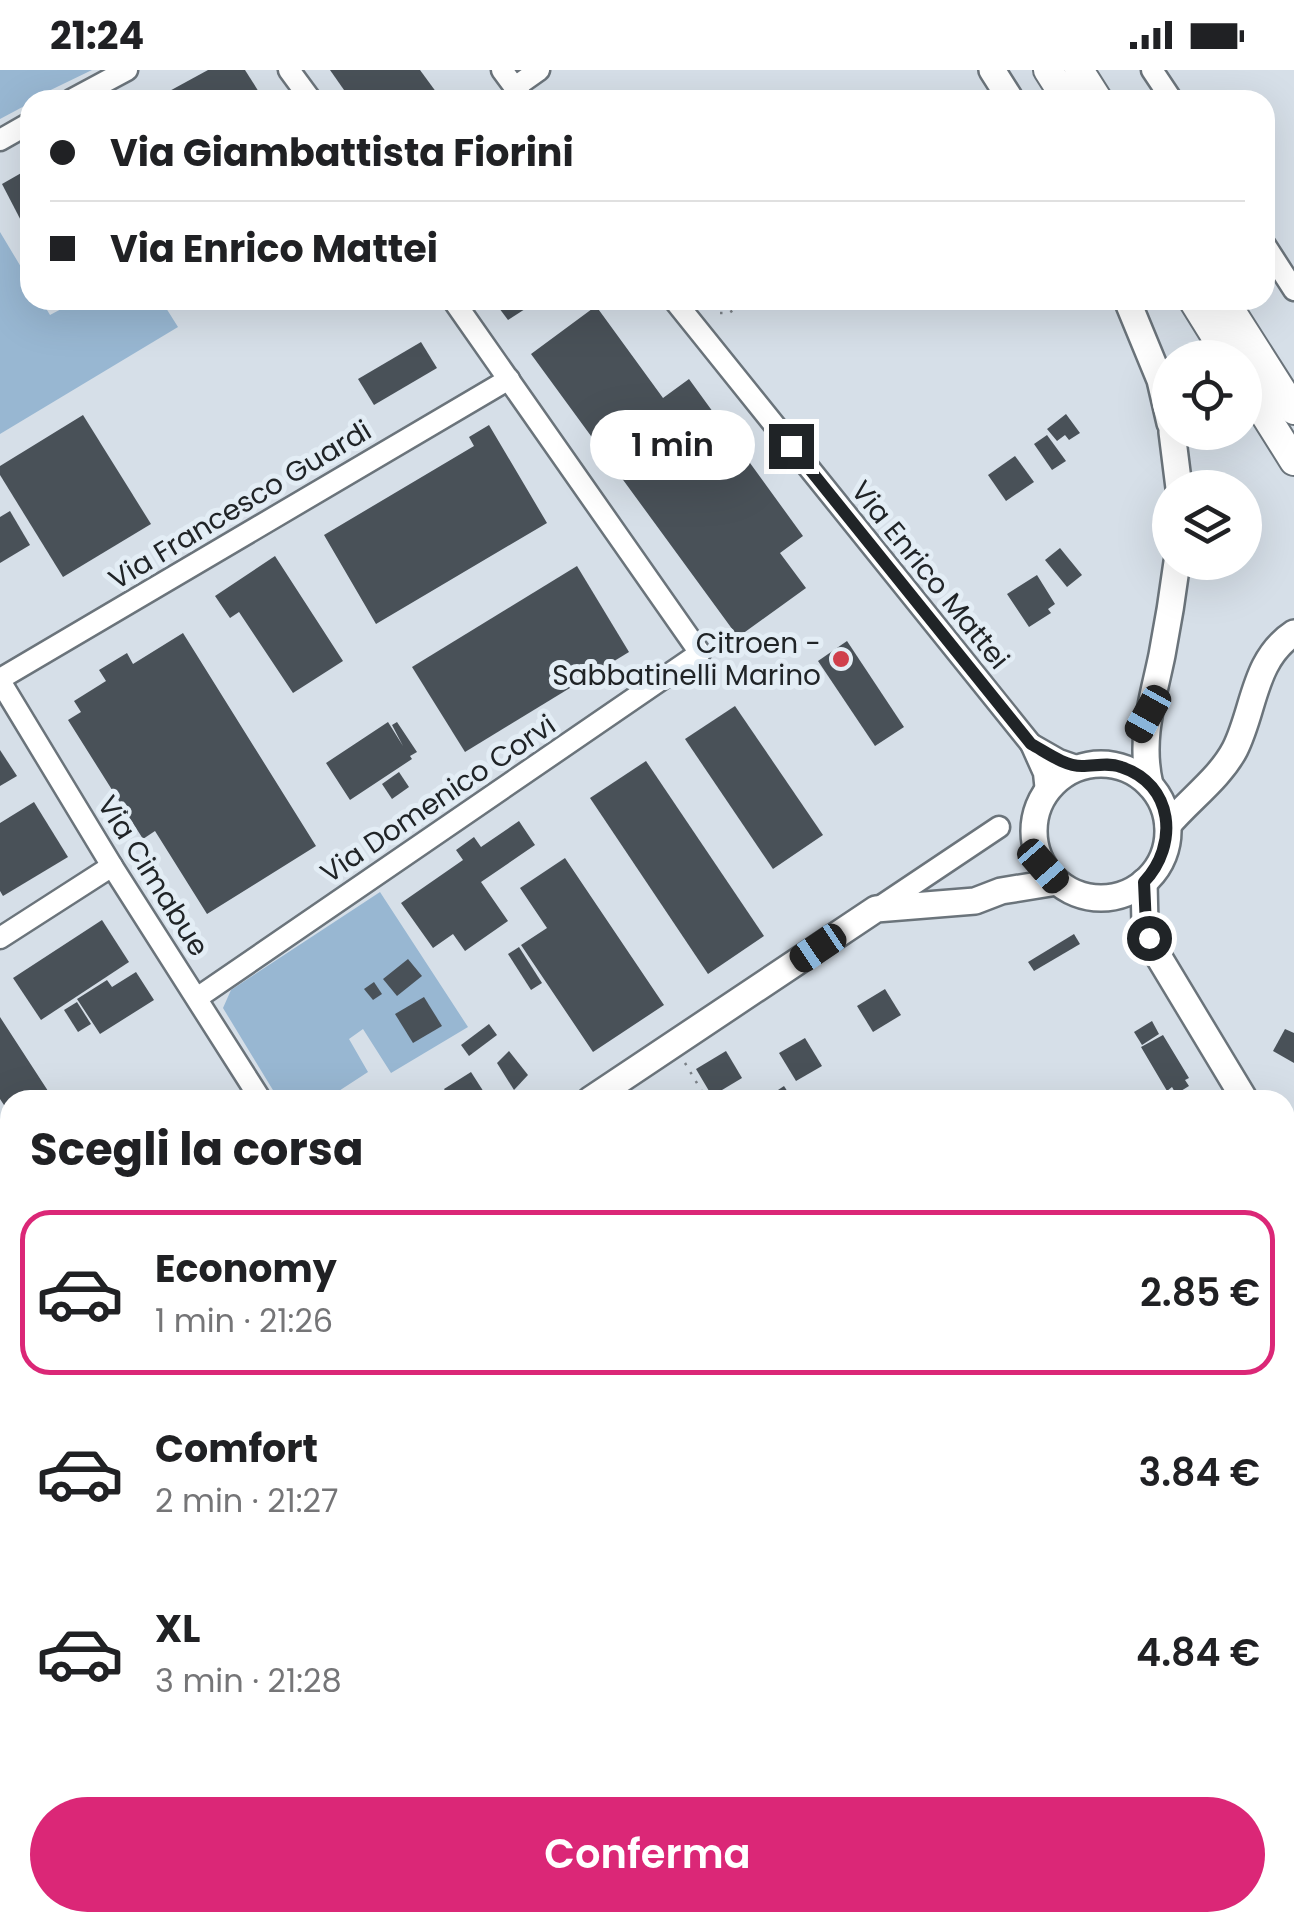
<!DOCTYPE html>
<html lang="it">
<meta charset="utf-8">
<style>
body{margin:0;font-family:Poppins,sans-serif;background:#f6f6f6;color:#202124;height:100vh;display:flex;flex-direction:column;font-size:38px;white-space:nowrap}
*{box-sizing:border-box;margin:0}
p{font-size:32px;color:#757577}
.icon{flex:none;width:55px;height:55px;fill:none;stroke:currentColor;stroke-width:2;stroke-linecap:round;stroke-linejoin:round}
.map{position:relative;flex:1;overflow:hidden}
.drawer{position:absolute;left:0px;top:1020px;width:1295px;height:842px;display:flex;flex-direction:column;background:#fff;border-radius:30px 30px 0 0;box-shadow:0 10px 40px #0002}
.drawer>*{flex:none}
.guide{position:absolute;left:20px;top:20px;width:1255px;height:220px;border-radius:30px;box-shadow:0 10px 40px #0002;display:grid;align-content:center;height:220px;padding:0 30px;background:#fff}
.tools{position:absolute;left:1152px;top:270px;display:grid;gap:20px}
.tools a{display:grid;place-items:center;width:110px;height:110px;border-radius:50%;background:#fff;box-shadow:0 10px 40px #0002;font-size:50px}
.end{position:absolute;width:45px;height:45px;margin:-22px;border:12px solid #202427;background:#fff;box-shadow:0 0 0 5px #fff}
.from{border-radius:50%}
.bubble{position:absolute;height:70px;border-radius:35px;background:#fff;box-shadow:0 10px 40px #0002;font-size:32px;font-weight:600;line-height:70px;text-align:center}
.car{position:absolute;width:30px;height:60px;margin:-30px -15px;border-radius:12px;box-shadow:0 0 8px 2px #0007;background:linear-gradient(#222 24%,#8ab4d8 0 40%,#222 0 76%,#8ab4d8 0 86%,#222 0)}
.guide b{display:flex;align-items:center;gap:35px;height:95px;font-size:38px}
.guide b+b{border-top:2px solid #e0e0e0}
.guide i{width:25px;height:25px;background:#202124}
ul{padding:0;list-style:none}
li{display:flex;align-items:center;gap:30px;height:165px;margin:0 20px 15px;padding:0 10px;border:5px solid transparent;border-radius:30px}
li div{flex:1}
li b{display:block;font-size:38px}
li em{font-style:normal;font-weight:600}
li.active{border-color:#db2777}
li>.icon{width:90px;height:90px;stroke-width:1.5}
h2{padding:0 30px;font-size:45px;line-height:120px}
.button{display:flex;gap:20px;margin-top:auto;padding:20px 30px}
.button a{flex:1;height:115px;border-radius:60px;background:#db2777;color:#fff;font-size:40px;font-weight:600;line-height:115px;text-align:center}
.status{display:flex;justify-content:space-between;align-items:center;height:70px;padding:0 50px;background:#fff;direction:ltr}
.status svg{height:28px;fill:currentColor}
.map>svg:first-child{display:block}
.green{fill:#98b7d2}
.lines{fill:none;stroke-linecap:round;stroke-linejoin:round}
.stream{stroke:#7292af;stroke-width:5}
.building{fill:#495158}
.minor-casing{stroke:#6b747b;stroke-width:25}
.major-casing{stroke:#6b747b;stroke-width:30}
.highway-casing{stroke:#6b747b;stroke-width:32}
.path{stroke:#7b8187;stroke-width:2.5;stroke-dasharray:2.5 8;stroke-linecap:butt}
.minor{stroke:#fff;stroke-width:20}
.major{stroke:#fff;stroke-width:25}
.highway{stroke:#fff;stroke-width:28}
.route{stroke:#202427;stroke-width:12}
.poi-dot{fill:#d0404c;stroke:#e3edf5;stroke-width:4}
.labels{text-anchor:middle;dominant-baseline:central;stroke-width:10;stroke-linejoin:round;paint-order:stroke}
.street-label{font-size:28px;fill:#202427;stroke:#e3edf5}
.poi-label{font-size:28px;fill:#202427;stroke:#e3edf5;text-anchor:end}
</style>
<div class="status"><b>21:24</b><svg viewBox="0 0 49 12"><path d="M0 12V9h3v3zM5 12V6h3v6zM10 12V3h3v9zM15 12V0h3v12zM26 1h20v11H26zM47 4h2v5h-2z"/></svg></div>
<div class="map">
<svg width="1294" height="1862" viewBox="0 0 1294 1862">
<rect width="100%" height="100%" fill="#d6dfe8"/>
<g class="green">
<polygon points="0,0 92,0 30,30 30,33 0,49"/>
<polygon points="0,162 30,212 30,230 41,230 50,245 78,230 161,230 178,257 0,364"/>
<polygon points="380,822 468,957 391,1003 363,959 349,969 368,1002 325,1030 279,1030 223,938 231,920"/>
</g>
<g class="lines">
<g class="stream">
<polyline points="1285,1823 1294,1818"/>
<polyline points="1209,1862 1227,1852"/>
</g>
</g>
<g class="building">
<polygon points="208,0 245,0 264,30 153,30"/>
<polygon points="330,0 420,0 442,30 351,30"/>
<polygon points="30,98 30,168 2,114"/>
<polygon points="493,230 539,230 508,250"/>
<polygon points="596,236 663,328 689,309 803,466 780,483 806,518 738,567 531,284"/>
<polygon points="421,272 437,298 374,335 358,309"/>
<polygon points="1066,344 1080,363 1069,370 1065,365 1057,371 1047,359"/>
<polygon points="83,345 151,454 63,507 0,405 0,396"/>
<polygon points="489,355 547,453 376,554 324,465 474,376 469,367"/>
<polygon points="1047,365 1066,391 1052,400 1034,374"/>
<polygon points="1015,386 1034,412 1006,431 988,405"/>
<polygon points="10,441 30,475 0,493 0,447"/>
<polygon points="1060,478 1082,505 1067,517 1045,490"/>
<polygon points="275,486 343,591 293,623 239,542 230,548 215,526"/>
<polygon points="577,496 629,582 465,682 412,597"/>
<polygon points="1037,505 1055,534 1048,539 1051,543 1029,557 1007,524"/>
<polygon points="183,563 316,776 207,844 155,761 143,769 68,650 81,642 74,631 106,611 99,600 127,583 133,594"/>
<polygon points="847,571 904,657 875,676 818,591"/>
<polygon points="735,636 823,765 773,799 685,669"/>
<polygon points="388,652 403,676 392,655 397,652 417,682 410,686 412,689 350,730 326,693"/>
<polygon points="0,680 17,706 0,716"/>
<polygon points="646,691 764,866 708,904 590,728"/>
<polygon points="399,702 409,717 392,729 382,714"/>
<polygon points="34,732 68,787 3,826 0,821 0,753"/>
<polygon points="519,751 535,775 481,812 508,851 465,881 453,864 433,878 401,833 463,790 456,780 474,767 481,777"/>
<polygon points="565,788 664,935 593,982 521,875 547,858 520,818"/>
<polygon points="102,850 129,892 41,950 13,908"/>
<polygon points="1074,864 1080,874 1034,901 1028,892"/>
<polygon points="519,877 542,913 531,920 508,884"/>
<polygon points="408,889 422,906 397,926 383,909"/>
<polygon points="136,902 154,930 100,964 77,929 107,910 112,917"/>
<polygon points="374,912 382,924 373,930 364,919"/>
<polygon points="885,919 901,945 873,962 857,936"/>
<polygon points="424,927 442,956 413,973 395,944"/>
<polygon points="77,932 91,954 78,962 64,940"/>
<polygon points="0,947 50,1024 40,1030 10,1030 10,1044 0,1029"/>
<polygon points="1152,951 1159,964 1142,975 1134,962"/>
<polygon points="489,954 497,965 469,986 461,975"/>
<polygon points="1285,959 1294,963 1294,993 1273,981"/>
<polygon points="1163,965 1189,1008 1185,1010 1189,1016 1176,1024 1172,1017 1167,1021 1141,977"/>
<polygon points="805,968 822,996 796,1011 779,983"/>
<polygon points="509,981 528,1005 514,1020 497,993"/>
<polygon points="726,981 742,1008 712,1026 696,999"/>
<polygon points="471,1002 489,1030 451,1030 444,1019"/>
<polygon points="784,1016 793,1030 763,1030"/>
<polygon points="10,1091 10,1128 0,1114 0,1098"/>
<polygon points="4,1792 10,1800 10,1820 0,1827 0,1795"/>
<polygon points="16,1852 46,1852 53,1862 2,1862"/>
<polygon points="120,1852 161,1852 146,1862 126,1862"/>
</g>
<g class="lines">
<g class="minor-casing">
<g id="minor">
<polyline points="289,0 311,30"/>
<polyline points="502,0 524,30"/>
<polyline points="1152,0 1172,30"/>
<polyline points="515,17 539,0"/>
<polyline points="71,30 127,0"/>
<polyline points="0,70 30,53"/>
<polyline points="1265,175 1294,220"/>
<polyline points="674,230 1031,674 1044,703 1046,722"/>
<polyline points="0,609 509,309"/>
<polyline points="0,611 112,796 261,1030"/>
<polyline points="1031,674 1059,690 1079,697"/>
<polyline points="878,838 999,757"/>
<polyline points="0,868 112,796"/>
<polyline points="197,928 700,583 453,230"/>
</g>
</g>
<g class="major-casing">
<g id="major">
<polyline points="992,0 1011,30"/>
<polyline points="1127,230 1160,310 1170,353"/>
<polyline points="1172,362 1179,418"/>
<circle cx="1101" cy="761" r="67"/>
<path d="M 1150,715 C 1139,669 1153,629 1162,585 C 1168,554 1173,523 1177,492"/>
<path d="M 1168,755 C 1189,730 1220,708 1235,679 C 1255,639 1253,590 1294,563"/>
<polyline points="1144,812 1145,855 1154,879 1245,1030"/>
<polyline points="590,1030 876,839 975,831 1001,821 1057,812"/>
<polyline points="1285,1095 1294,1110"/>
<polyline points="0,1422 10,1415"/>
</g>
</g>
<g class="highway-casing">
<g id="highway">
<polyline points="1048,0 1067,30"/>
<polyline points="1079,0 1098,30"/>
<polyline points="1193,230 1229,288"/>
<polyline points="1224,230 1294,340"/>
<polyline points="1245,313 1294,391"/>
</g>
</g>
<g class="path">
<polyline points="720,243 729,243 748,230"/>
<polyline points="685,993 707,1030"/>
</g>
<use href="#minor" class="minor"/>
<use href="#major" class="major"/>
<use href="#highway" class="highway"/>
</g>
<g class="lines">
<path class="route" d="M 791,376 L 1031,674 C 1046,682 1064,696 1082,696 C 1096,696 1107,692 1121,697 C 1174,714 1179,775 1144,812 L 1146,856 L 1149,868"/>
</g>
<circle class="poi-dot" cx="841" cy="589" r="10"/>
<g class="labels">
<g class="street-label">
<text transform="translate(240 435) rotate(-31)">Via Francesco Guardi</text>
<text transform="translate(930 505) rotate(51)">Via Enrico Mattei</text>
<text transform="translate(438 729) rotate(-34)">Via Domenico Corvi</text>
<text transform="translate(153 806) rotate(58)">Via Cimabue</text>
</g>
<g class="poi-label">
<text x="821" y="573">Citroen -<tspan x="821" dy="32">Sabbatinelli Marino</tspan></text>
</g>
</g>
</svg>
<div class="tools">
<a><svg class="icon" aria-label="locate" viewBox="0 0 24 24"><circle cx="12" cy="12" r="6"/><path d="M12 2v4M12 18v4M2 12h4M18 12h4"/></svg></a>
<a><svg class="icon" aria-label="layers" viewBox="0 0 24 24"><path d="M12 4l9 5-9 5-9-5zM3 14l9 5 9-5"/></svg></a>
</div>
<i class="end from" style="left:1149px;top:868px"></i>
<i class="end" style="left:791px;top:376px"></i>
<div class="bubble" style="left:590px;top:340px;width:165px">1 min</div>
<i class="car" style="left:1148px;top:644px;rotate:209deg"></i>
<i class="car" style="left:1043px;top:796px;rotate:139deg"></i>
<i class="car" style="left:818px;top:878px;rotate:236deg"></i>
<div class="guide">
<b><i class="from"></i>Via Giambattista Fiorini</b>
<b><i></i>Via Enrico Mattei</b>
</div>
<section class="drawer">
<h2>Scegli la corsa</h2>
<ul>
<li class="active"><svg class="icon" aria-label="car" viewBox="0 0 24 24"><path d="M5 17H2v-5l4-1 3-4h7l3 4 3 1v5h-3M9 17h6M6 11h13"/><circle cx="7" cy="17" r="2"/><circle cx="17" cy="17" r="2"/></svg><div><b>Economy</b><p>1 min · 21:26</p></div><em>2.85 €</em></li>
<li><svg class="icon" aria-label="car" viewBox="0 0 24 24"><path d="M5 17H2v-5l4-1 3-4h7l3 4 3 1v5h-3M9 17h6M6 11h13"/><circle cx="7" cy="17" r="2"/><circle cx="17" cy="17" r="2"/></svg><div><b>Comfort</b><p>2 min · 21:27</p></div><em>3.84 €</em></li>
<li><svg class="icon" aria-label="car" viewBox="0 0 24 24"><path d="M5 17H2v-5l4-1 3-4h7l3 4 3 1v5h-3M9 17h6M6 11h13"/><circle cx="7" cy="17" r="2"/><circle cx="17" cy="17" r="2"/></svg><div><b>XL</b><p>3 min · 21:28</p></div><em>4.84 €</em></li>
</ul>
<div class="button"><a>Conferma</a></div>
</section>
</div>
